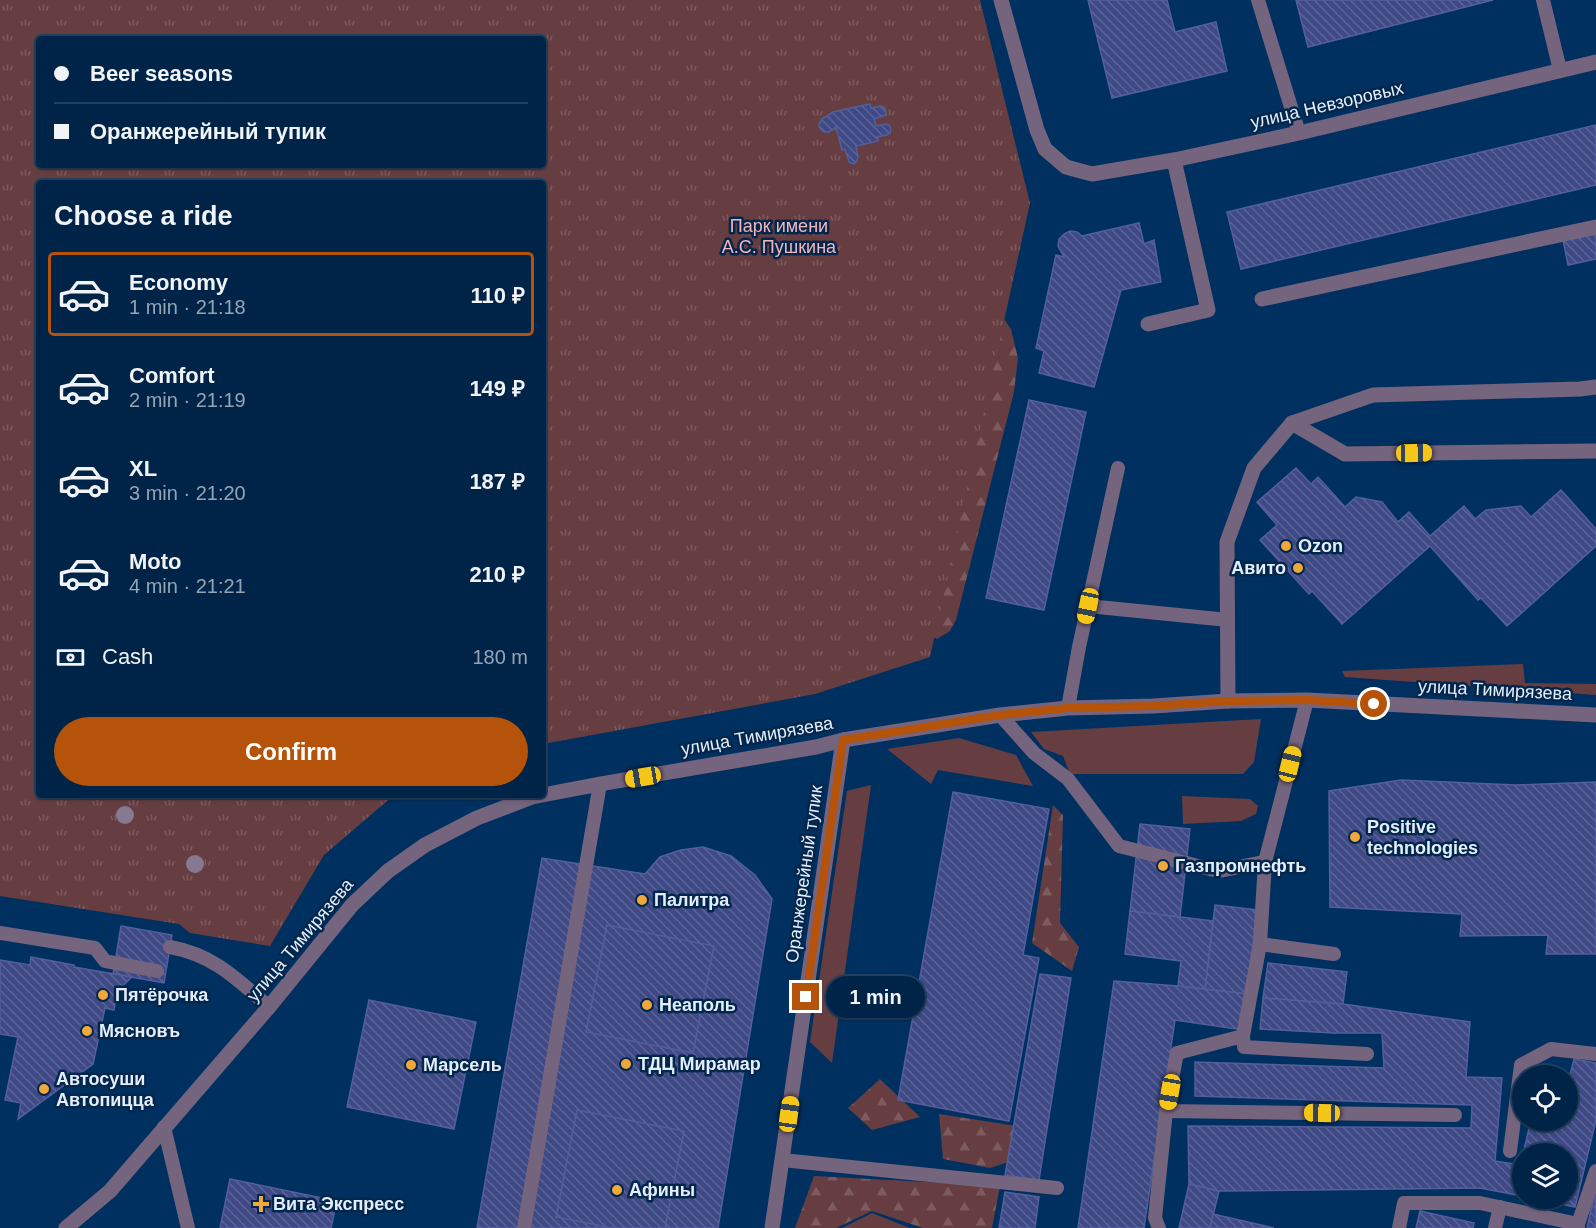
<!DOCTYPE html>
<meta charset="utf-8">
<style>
body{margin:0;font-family:Arial,sans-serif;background:#0e3052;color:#f1f3f6;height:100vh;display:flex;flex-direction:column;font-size:22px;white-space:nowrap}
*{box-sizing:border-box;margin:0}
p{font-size:20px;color:#95a4b4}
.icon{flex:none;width:33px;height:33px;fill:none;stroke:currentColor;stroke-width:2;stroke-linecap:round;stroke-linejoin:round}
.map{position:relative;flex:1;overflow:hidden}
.sheet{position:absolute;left:36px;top:180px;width:510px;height:618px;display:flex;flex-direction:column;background:#002448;border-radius:6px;box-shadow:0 2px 4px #0004,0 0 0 2px #224160}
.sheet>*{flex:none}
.hud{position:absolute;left:36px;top:36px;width:510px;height:132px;border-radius:6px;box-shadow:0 2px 4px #0004,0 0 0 2px #224160;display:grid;align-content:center;height:132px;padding:0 18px;background:#002448}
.tools{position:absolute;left:1512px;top:1065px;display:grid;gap:12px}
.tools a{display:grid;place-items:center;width:66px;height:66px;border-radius:50%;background:#002448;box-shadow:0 2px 4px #0004,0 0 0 2px #224160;font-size:30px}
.end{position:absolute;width:27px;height:27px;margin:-14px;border:8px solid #b45309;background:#fff;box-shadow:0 0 0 3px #fff}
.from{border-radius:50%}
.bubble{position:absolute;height:42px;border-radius:21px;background:#002448;box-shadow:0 2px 4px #0004,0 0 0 2px #224160;font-size:20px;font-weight:800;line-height:42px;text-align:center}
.car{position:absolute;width:18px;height:36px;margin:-18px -9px;border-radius:8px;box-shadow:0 0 4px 2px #0007;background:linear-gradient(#f5c518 24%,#345 0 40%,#f5c518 0 76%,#345 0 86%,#f5c518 0)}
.hud b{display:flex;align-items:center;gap:21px;height:57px;font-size:22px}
.hud b+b{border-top:2px solid #224160}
.hud i{width:15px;height:15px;background:#f1f3f6}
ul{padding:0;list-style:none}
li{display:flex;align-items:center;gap:18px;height:84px;margin:0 12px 9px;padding:0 6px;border:3px solid transparent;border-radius:6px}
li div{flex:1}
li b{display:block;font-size:22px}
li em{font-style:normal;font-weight:800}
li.on{border-color:#b45309}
li>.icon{width:54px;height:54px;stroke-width:1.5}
h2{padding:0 18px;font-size:27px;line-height:72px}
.pay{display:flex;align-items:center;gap:15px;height:66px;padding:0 18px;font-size:22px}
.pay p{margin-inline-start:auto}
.primary-button{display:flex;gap:12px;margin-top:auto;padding:12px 18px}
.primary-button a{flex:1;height:69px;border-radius:36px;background:#b45309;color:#fff;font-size:24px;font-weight:800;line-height:69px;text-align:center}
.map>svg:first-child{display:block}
.green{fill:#663e41}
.forest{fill:url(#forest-firs)}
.park{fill:url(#park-tufts);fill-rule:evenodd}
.building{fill:url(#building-back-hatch);stroke:#535f9d;stroke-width:1.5}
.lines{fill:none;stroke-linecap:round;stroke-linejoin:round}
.service{stroke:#75647e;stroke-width:14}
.minor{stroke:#75647e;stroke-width:15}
.tertiary{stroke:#75647e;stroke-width:15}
.tree{fill:#867992}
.route{stroke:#b45309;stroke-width:8}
.poi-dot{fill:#eea83c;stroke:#03264c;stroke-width:2}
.labels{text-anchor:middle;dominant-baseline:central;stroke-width:5;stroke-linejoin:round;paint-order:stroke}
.street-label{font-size:18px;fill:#e4eefa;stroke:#03264c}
.park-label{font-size:18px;fill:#f4b5ba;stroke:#03264c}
.poi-label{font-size:18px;font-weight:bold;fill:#e4eefa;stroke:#03264c;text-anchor:start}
</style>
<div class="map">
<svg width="1596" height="1228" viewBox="0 0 1596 1228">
<defs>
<pattern id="forest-firs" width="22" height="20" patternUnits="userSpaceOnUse" patternTransform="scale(1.5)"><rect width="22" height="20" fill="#663e41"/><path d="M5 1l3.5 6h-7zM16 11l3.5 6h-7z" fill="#7c5a5d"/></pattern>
<pattern id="park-tufts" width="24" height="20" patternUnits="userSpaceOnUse" patternTransform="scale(1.5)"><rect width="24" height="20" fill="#663e41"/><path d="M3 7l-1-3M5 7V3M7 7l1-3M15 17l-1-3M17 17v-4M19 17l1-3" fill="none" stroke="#7c5a5d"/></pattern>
<pattern id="building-back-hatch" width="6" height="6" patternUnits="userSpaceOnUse" patternTransform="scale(1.5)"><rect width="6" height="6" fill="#3e4985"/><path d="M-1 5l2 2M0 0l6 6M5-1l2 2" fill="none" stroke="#5a6497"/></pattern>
</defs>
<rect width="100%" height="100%" fill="#003060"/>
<g class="green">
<polygon points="1523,664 1525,683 1596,684 1596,695 1345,677 1342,671"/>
<polygon points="1261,719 1254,762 1243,774 1070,774 1063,756 1044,749 1031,732"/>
<polygon points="959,738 1016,755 1033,786 938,770 931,784 887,749"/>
<polygon points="871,785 832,1063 810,1042 847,791"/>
<polygon points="1182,796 1250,799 1258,806 1256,814 1241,821 1183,824"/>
<polygon points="872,1213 910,1228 842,1228"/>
</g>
<g class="forest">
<polygon points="997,309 1011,329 1018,358 1014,392 956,620 950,631 937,639 922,629"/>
<polygon points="1053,805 1063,815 1060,923 1079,947 1072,971 1032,943"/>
<polygon points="880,1079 920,1117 872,1130 848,1108"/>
<polygon points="939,1114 1023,1127 1017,1159 990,1168 943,1159"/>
<polygon points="814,1176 1000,1186 992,1228 923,1228 872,1211 836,1228 795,1228"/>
</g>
<path class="park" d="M 0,0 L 980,0 L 1030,203 L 930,657 L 815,694 L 543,744 L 543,183 L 39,183 L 39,795 L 398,795 L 387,801 L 324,855 L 270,946 L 190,933 L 179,924 L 0,896 ZM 39,39 L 543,39 L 543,165 L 39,165 Z"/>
<g class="building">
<polygon points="1088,0 1167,0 1175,32 1216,22 1227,71 1112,98"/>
<polygon points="1296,0 1493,0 1308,47"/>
<polygon points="870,104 871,108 881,106 885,108 886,115 874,119 876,126 884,124 889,125 891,129 890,133 887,135 877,137 878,141 856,146 858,156 857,161 854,164 849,162 845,149 842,150 836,127 829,132 824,132 819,127 819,124 822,119 833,112"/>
<polygon points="1596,125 1596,185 1241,269 1227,212"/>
<polygon points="1139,223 1144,244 1154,240 1161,282 1121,290 1094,387 1039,373 1044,351 1036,348 1056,255 1064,257 1058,246 1059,239 1064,234 1070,231 1077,232 1082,236"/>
<polygon points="1596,233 1596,259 1568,265 1563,240"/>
<polygon points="1029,400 1086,412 1044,610 986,598"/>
<polygon points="1296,468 1311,484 1318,477 1345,507 1356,497 1382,502 1398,522 1409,512 1430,536 1464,506 1475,519 1486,510 1521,506 1531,517 1561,490 1596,529 1596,546 1507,626 1481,598 1478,600 1430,546 1342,624 1312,591 1309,594 1260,540 1277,525 1257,502"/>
<polygon points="1401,780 1516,785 1596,782 1596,954 1546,954 1548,935 1460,936 1462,914 1330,907 1329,791"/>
<polygon points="953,792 1049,809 1023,955 1039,958 1009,1121 898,1100"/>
<polygon points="1140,824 1190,829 1180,917 1130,911"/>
<polygon points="703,847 731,856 755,875 772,899 718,1228 477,1228 542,858 645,874 660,857 681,850"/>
<polygon points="1215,905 1257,910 1247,994 1205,989"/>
<polygon points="1130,911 1213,921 1205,989 1178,986 1181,961 1125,954"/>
<polygon points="607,925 714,946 693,1053 586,1032"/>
<polygon points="121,926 172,935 164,983 113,974"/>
<polygon points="31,957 74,965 74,967 132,977 117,991 114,1010 105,1008 93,1064 18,1119 21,1103 5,1100 18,1037 0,1034 0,960 30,965"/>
<polygon points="1268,963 1347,972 1343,1004 1263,998"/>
<polygon points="1040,974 1071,978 1039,1180 1005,1175"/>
<polygon points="1114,981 1178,986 1247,994 1243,1030 1175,1020 1144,1228 1078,1228"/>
<polygon points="1263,998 1343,1004 1470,1022 1466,1077 1502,1078 1495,1161 1520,1165 1522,1155 1522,1196 1480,1188 1219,1191 1189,1184 1188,1126 1471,1128 1472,1105 1195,1096 1195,1062 1384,1068 1382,1033 1334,1033 1260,1029"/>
<polygon points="369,1000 476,1022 454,1129 347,1107"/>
<polygon points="1574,1059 1596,1063 1596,1120 1575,1207 1533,1198 1568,1198 1568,1154 1523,1154 1531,1120 1568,1120 1568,1076 1543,1076 1545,1067 1570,1075"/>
<polygon points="577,1110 684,1131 665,1228 612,1228 556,1217"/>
<polygon points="230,1179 337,1201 331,1228 220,1228"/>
<polygon points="1189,1184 1219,1191 1210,1228 1179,1228"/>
<polygon points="1005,1192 1039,1197 1035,1228 999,1228"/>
<polygon points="1595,1192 1596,1228 1587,1228"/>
<polygon points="1420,1211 1474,1223 1473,1228 1416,1228"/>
<polygon points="1213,1214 1274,1228 1210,1228"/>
</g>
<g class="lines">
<g class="service">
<polyline points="1258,0 1299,133"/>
<polyline points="1543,0 1560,70"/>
<polyline points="1088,606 1228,620"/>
<polyline points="1307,700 1265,862 1260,944 1334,954"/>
<polyline points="1068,708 1079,647 1118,468"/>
<polyline points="1000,715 1034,753 1068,779 1119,846 1218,871 1265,862"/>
<polyline points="0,933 95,948 105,961 157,971"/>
<polyline points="1260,944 1243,1036 1244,1047 1367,1054"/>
<path d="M 170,947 C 214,955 237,979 269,1007"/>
<polyline points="1166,1111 1455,1115"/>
<polyline points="164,1127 188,1228"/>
<polyline points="1510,1151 1521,1065 1551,1049 1596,1054"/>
<polyline points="782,1160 1057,1188"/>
<polyline points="524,1228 600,784"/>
<polyline points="1159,1228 1155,1218 1166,1111 1177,1053 1243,1036"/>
<polyline points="1399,1228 1404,1203 1480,1203 1578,1224"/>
<polyline points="1495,1228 1500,1207"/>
<polyline points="1578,1228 1578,1224 1596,1171"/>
</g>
<g class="minor">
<polyline points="1001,0 1037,130 1045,149 1066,167 1092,174 1174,160 1299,133 1596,62"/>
<polyline points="1262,299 1596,227"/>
<polyline points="1148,324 1208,310 1174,160"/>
<polyline points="1292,423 1345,454 1596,451"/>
<polyline points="1228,701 1227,542 1254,468 1292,423 1373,395 1580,389 1596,387"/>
<polyline points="772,1228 843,740"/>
</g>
<polyline class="tertiary" points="66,1228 110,1191 269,1007 352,905 388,871 425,845 477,818 532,797 600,784 816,747 843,740 1000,715 1068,708 1153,706 1228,701 1307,700 1596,715"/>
</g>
<g class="tree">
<circle cx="125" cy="815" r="9"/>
<circle cx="195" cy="864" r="9"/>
</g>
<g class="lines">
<polyline class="route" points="806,997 843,740 1000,715 1068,708 1153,706 1228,701 1308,700 1374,704"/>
</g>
<g class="poi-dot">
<circle cx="1286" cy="546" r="6"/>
<circle cx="1298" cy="568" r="6"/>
<circle cx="1355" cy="837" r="6"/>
<circle cx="1163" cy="866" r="6"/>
<circle cx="642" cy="900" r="6"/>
<circle cx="103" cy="995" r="6"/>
<circle cx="647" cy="1005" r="6"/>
<circle cx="87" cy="1031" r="6"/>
<circle cx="626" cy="1064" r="6"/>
<circle cx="411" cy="1065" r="6"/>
<circle cx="44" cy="1089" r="6"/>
<circle cx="617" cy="1190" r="6"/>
<path d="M258 1195h6v6h6v6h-6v6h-6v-6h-6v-6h6z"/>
</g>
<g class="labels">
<g class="street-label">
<text transform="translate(1327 105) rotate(-13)">улица Невзоровых</text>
<text transform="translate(1495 690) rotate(3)">улица Тимирязева</text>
<text transform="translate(757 736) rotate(-10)">улица Тимирязева</text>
<text transform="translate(804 874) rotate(-82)">Оранжерейный тупик</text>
<text transform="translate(300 940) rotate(-50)">улица Тимирязева</text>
</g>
<g class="park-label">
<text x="779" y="226">Парк имени<tspan x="779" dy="21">А.С. Пушкина</tspan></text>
</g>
<g class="poi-label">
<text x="1298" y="546">Ozon</text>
<text x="1286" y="568" text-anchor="end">Авито</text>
<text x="1367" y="827">Positive<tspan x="1367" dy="21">technologies</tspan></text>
<text x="1175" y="866">Газпромнефть</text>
<text x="654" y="900">Палитра</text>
<text x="115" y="995">Пятёрочка</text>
<text x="659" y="1005">Неаполь</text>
<text x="99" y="1031">Мясновъ</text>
<text x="638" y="1064">ТДЦ Мирамар</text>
<text x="423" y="1065">Марсель</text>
<text x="56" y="1079">Автосуши<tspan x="56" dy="21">Автопицца</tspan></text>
<text x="629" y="1190">Афины</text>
<text x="273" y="1204">Вита Экспресс</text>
</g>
</g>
</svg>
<div class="tools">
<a><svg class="icon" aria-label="locate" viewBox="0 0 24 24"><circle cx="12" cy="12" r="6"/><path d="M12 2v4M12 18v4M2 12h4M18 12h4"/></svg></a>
<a><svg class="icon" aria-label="layers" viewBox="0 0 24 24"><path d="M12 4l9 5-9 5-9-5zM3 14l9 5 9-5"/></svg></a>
</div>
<i class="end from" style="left:1374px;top:704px"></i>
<i class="end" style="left:806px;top:997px"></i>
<div class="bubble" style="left:826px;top:976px;width:99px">1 min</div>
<i class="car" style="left:1414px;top:453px;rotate:89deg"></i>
<i class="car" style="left:1088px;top:606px;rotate:192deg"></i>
<i class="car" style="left:1290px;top:764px;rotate:14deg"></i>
<i class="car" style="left:643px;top:777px;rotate:260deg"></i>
<i class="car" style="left:1170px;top:1092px;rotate:190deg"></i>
<i class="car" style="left:1322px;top:1113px;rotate:271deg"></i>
<i class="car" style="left:789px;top:1114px;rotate:8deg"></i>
<div class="hud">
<b><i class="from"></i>Beer seasons</b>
<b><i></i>Оранжерейный тупик</b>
</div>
<section class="sheet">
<h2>Choose a ride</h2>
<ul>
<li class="on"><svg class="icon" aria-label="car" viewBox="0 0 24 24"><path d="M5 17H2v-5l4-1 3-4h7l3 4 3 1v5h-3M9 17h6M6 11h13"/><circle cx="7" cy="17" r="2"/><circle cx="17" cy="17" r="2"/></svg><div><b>Economy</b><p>1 min · 21:18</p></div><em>110 ₽</em></li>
<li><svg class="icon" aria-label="car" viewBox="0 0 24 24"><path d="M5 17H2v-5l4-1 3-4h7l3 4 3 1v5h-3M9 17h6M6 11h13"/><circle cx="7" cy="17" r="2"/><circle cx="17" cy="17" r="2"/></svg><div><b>Comfort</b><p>2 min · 21:19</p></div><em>149 ₽</em></li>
<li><svg class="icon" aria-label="car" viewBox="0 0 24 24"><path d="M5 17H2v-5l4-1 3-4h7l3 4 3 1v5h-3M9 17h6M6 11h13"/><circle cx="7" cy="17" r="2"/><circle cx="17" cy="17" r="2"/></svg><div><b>XL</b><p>3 min · 21:20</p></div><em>187 ₽</em></li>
<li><svg class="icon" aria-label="car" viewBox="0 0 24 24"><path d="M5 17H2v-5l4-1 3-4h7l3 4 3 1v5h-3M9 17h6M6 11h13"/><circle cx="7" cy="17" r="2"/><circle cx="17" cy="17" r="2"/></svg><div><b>Moto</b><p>4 min · 21:21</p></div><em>210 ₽</em></li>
</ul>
<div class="pay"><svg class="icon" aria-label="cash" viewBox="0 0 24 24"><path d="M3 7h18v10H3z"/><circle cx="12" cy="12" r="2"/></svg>Cash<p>180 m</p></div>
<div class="primary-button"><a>Confirm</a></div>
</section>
</div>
